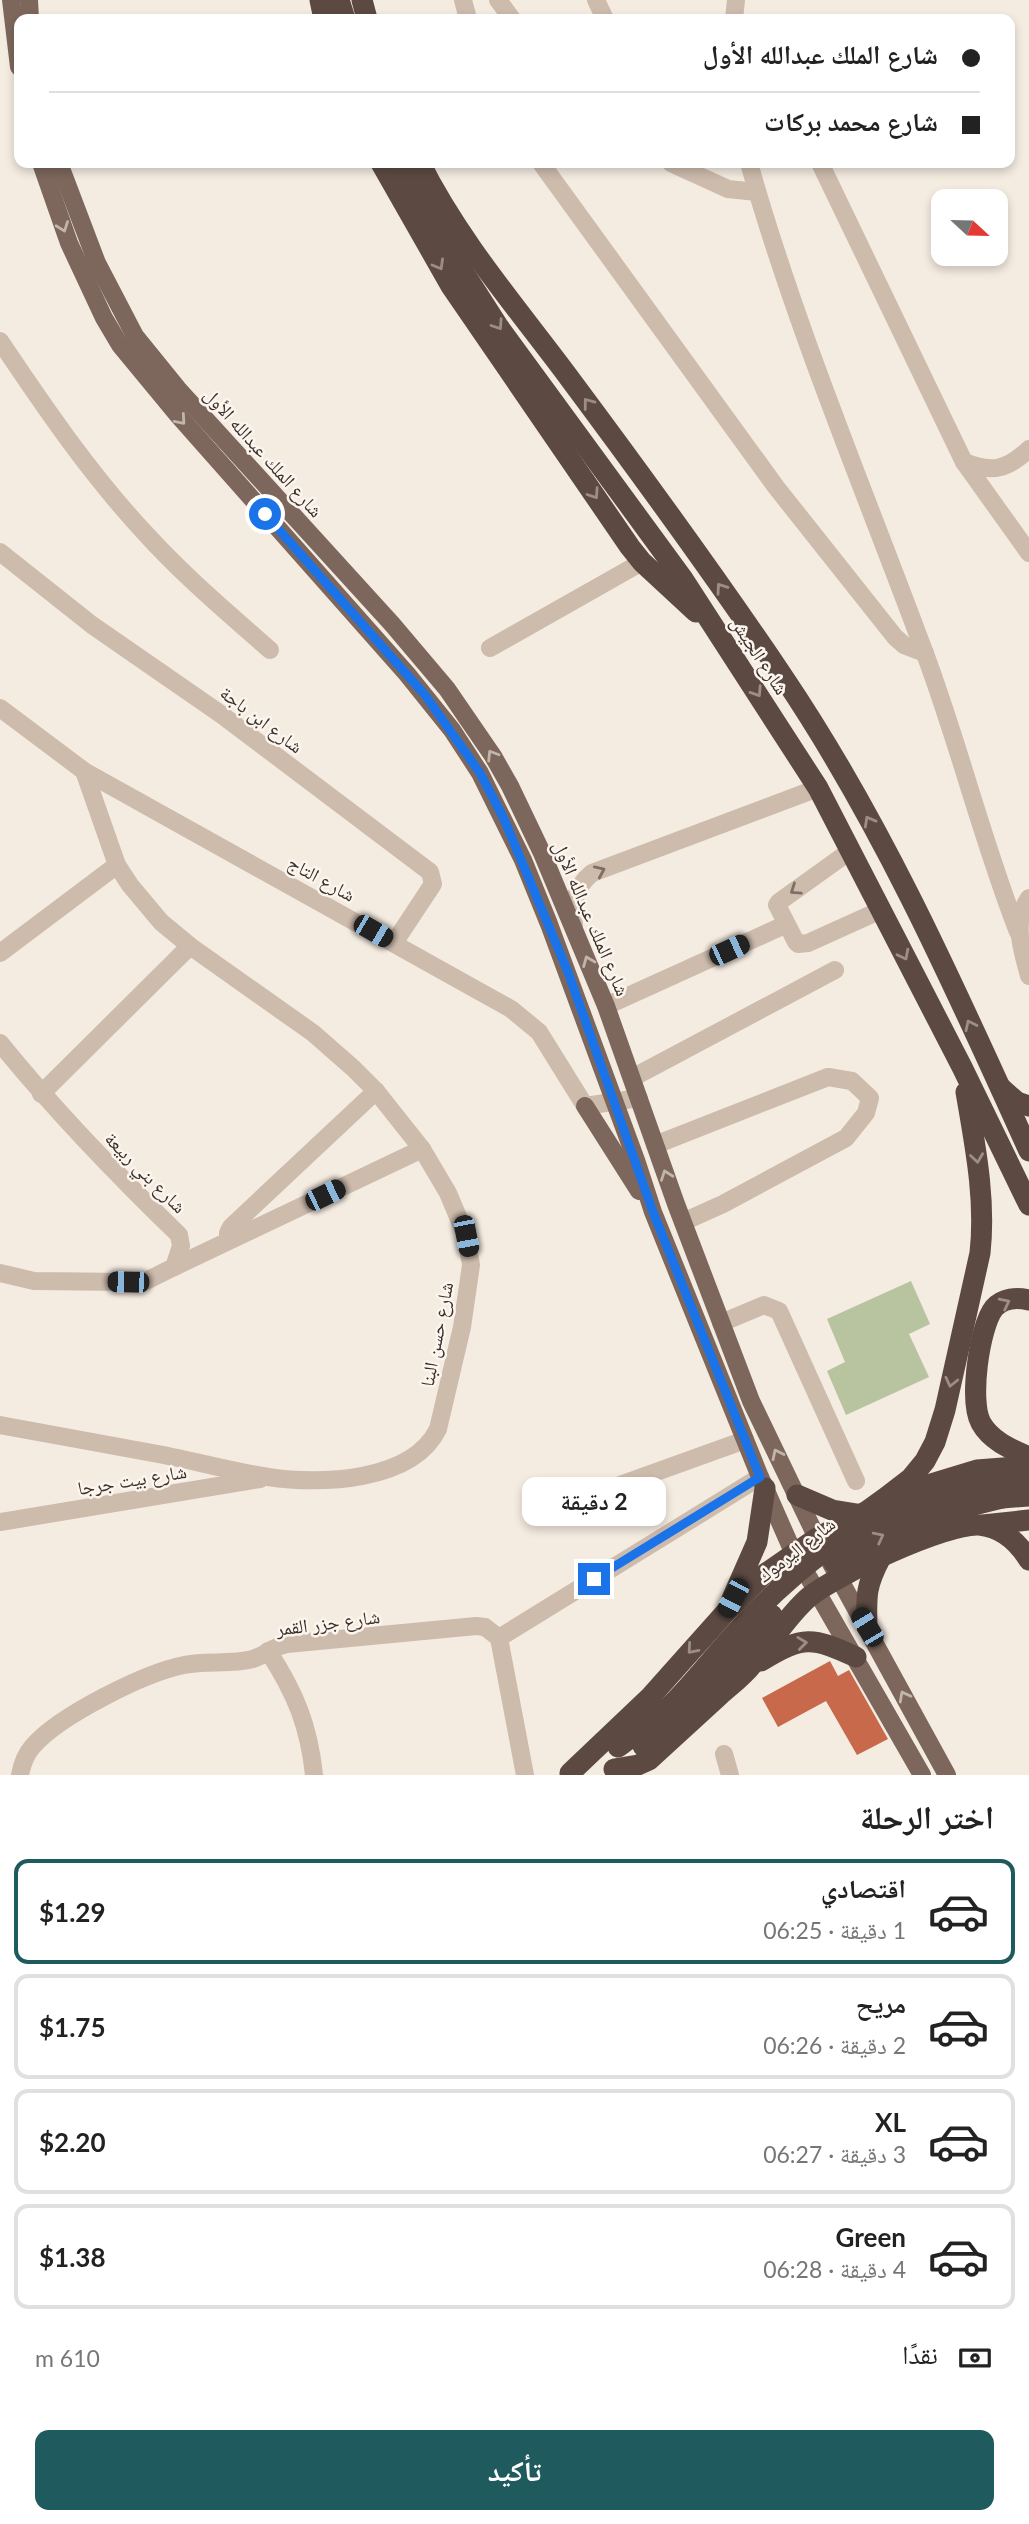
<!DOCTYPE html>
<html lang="ar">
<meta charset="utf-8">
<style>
body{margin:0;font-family:Lato,"Noto Naskh Arabic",sans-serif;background:#f2f2f2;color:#222;direction:rtl;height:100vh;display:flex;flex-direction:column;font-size:26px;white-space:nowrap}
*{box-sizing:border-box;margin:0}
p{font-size:23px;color:#767676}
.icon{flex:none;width:38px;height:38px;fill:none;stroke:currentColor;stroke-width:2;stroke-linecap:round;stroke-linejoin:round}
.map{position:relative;height:1775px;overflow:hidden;direction:ltr}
.side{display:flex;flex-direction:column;background:#fff;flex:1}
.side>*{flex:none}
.top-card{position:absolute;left:14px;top:14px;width:1001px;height:154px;border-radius:14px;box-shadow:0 4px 10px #0003;direction:rtl;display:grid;align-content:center;height:154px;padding:0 35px;background:#fff}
.needle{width:46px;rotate:112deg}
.tools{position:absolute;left:931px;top:189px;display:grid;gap:14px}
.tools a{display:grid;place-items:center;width:77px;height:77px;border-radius:14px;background:#fff;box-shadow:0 4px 10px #0003;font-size:35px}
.end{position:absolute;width:32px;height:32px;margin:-16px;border:9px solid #1a73e8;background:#fff;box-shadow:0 0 0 4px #fff}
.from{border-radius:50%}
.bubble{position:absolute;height:49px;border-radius:14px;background:#fff;box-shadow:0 4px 10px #0003;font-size:23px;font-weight:700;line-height:49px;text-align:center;direction:rtl}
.car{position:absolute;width:21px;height:42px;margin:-21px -10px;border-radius:9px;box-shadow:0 0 5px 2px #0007;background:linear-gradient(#222 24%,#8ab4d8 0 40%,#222 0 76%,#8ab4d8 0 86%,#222 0)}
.top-card b{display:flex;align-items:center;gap:24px;height:66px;font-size:26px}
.top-card b+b{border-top:2px solid #e0e0e0}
.top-card i{width:18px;height:18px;background:#222}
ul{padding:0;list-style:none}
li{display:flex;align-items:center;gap:21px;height:105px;margin:0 14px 10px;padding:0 21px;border:4px solid #e0e0e0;border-radius:14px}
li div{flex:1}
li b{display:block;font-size:26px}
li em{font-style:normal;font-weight:700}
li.active{border-color:#1f5a5e}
li>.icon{width:63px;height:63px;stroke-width:1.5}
h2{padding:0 35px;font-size:32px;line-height:84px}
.pay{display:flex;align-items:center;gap:18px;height:77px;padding:0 35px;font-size:26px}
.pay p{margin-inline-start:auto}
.button{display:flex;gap:14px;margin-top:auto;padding:14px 35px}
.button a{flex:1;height:80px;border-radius:14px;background:#1f5a5e;color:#fff;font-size:28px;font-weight:700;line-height:80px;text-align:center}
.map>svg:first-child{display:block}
.green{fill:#b8c4a0}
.building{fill:#c8694b}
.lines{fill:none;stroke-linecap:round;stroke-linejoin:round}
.minor{stroke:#cdbbac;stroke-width:18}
.major{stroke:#7d675c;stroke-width:18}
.highway{stroke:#5c4a42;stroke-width:21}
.highway-bridge{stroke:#5c4a42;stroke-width:21}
.oneway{stroke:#c2b5ac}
.oneway2{stroke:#9c8e87}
.oneway3{stroke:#7d6f65}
.route{stroke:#1a73e8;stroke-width:9}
.labels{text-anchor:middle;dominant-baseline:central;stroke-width:5;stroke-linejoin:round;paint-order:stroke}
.street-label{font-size:19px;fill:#3b302b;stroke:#fbf5ee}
</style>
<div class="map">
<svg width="1029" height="1775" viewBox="0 0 1029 1775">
<rect width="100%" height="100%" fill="#f4ebe1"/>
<polygon class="green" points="911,1281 930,1324 909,1334 929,1377 846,1415 827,1371 845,1362 827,1319"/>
<polygon class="building" points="830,1661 838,1676 849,1670 888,1739 857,1755 826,1701 778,1727 762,1698"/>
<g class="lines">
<g class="minor">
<polyline points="463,0 468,19"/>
<polyline points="498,0 512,19"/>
<polyline points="596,0 605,19"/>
<polyline points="734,19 736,0"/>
<polyline points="541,163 776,487 895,637 904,645 925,653"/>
<polyline points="671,163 728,189 757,192"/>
<path d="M 749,163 C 796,329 864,489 924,651 C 959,744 982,840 1018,932"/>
<polyline points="820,163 964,462 1029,553"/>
<path d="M 0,341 C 45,408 90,474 145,533 C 183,575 227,612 270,650"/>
<path d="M 964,462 C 992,473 1007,470 1029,449"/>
<polyline points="0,552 92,625 222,715 430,872 433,884 394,943"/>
<polyline points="490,648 642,562"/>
<polyline points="0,708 84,771 511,1009 539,1032 585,1106 639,1098"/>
<polyline points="850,851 779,902 777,905 796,942 798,944 808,943 881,910"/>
<path d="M 1029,898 C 1012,923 1022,949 1029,976"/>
<path d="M 574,926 C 573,903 573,889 592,873 L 818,788"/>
<polyline points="0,953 117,865"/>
<polyline points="606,1006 778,928"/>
<path d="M 0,1043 C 55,1111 116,1174 179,1235 L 181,1246 L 174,1267 L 146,1281 L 128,1282 L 34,1281 L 0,1273"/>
<polyline points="632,1078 835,970"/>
<polyline points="41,1094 190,946"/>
<polyline points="655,1145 828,1077 852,1081 870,1098 866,1113 846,1138 723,1204 683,1222"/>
<polyline points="228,1241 228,1233 231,1227 376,1091"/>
<polyline points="174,1267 422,1149"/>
<polyline points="721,1323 764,1305 779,1311 856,1481"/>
<path d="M 0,1425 C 53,1435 105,1444 158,1454 C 195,1461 231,1471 268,1477 C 320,1485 412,1482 438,1429 L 462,1327 L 471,1265 L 466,1236 L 448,1193 L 422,1149 L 376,1091 L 353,1068 L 313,1033 L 190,946 L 161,922 L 130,885 L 117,865 L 84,771"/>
<polyline points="559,1507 745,1440"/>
<polyline points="0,1522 260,1479"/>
<polyline points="499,1638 760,1477"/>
<path d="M 268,1651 C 295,1692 309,1726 314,1775"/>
<polyline points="724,1754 730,1775"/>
<path d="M 20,1775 C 22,1764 25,1755 33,1746 C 59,1716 144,1673 184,1665 C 206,1660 230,1665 253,1659 C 266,1655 274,1646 287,1644 L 476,1626 L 485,1627 L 499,1638 L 525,1775"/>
</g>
<g class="major">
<polyline points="11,0 19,67"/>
<polyline points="29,0 30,19"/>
<polyline points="41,163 69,243 104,318 120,345 177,414 407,674 452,730 480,773 523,860 549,924 636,1160 653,1212 760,1477 790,1545 922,1775"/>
<polyline points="59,163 97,263 135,336 178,389 392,624 447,689 493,756 510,786 542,853 606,1006 676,1204 751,1401 817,1538 947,1775"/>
<polyline points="585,1106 639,1191"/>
</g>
<g class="highway">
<polyline points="320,0 324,19"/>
<polyline points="339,0 345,19"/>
<polyline points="362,0 367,19"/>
<polyline points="381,163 451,286 630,547 642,562 696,612"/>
<polyline points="399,163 427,215 498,326 683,579 818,788 962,1067 1029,1205"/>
<path d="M 420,163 C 459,241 518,309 570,379 C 643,477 716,577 784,678 C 883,825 956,990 1029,1151"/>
<polyline points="1001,1088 1017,1102 1029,1106"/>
<path d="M 1029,1300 C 1017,1297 1003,1298 994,1308 C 979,1327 969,1402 981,1423 C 991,1441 1011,1449 1029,1457"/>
<polyline points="1001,1482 1029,1481"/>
<polyline points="898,1494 977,1470 1029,1466"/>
<polyline points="797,1495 832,1510 857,1514"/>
<polyline points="1002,1498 1029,1496"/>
<polyline points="983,1525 1029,1520"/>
<polyline points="732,1599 757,1542 765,1488"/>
<path d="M 867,1627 C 866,1595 866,1585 881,1557"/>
<path d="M 761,1661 C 804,1635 812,1637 856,1657"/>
<path d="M 614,1769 L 638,1765 L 649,1760 C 673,1738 696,1717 720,1695 C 730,1686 742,1677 751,1666 C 771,1644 786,1617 809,1597 C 836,1575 946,1523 979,1525 C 1001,1527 1018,1542 1029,1560"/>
<path d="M 570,1773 L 651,1696 L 725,1613 L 762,1576 L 817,1538 L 867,1511 L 885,1498 L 911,1478 L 925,1461 L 935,1442 L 945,1410 L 980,1253 C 986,1199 975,1145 966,1092"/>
</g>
<g class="highway-bridge">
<path d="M 834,1563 C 888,1526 940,1513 1002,1498"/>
<polyline points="643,1746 668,1728 687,1710 772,1615"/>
<path d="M 618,1747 C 637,1733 656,1720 672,1704 C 696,1680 717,1652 740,1628 C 773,1592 817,1553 859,1528 C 902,1503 953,1493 1001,1482"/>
</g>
</g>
<defs><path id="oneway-chevron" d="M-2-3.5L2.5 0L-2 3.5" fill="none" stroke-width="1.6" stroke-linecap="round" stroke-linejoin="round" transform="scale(1.75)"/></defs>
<g class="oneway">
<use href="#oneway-chevron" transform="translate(63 227) rotate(70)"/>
<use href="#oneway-chevron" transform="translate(181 420) rotate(49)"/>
<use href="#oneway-chevron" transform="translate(492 755) rotate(-122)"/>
<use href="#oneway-chevron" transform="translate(588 961) rotate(-112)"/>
<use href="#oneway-chevron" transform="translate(666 1175) rotate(-110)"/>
<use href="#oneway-chevron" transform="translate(777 1454) rotate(-116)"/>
<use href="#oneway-chevron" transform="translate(904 1696) rotate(-118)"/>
</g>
<g class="oneway2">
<use href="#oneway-chevron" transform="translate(439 265) rotate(60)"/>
<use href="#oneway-chevron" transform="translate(498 325) rotate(56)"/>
<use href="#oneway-chevron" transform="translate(588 403) rotate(-127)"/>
<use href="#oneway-chevron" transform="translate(594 494) rotate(56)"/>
<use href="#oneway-chevron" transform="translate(721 588) rotate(-125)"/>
<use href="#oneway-chevron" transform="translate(757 692) rotate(57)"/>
<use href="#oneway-chevron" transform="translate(869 821) rotate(-119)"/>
<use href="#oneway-chevron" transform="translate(904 955) rotate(63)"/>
<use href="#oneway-chevron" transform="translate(970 1025) rotate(-116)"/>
<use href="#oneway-chevron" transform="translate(977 1158) rotate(82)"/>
<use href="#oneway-chevron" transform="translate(1005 1303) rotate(-27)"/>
<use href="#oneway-chevron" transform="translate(951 1382) rotate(103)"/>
<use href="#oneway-chevron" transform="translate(879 1537) rotate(-27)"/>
<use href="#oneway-chevron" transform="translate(802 1643) rotate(-7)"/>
<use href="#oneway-chevron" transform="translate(692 1649) rotate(131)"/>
</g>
<g class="oneway3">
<use href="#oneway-chevron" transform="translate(600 871) rotate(-24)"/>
<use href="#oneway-chevron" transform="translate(795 890) rotate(146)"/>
</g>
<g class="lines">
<polyline class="route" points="265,514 425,695 480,773 504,819 568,972 653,1212 760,1477 594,1579"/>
</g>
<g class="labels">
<g class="street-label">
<text transform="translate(264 452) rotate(48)">شارع الملك عبدالله الأول</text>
<text transform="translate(760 655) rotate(57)">شارع الجيش</text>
<text transform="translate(262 719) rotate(37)">شارع ابن باجة</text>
<text transform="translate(322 878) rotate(29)">شارع التاج</text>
<text transform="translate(592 918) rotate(67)">شارع الملك عبدالله الأول</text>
<text transform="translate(146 1172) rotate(45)">شارع بني ربيعة</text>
<text transform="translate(436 1334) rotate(-79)">شارع حسن البنا</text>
<text transform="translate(132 1479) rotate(-9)">شارع بيت جرجا</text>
<text transform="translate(796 1549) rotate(-38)">شارع اليرموك</text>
<text transform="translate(328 1622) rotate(-7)">شارع جزر القمر</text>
</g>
</g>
</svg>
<div class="tools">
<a><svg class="needle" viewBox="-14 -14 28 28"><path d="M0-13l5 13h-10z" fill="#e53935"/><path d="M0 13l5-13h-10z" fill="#767676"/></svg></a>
</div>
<i class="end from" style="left:265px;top:514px"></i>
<i class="end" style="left:594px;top:1579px"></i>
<div class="bubble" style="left:522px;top:1477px;width:144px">2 دقيقة</div>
<i class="car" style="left:373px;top:931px;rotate:120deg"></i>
<i class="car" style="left:729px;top:950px;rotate:65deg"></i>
<i class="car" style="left:325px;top:1195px;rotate:64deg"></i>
<i class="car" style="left:466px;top:1236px;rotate:169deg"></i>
<i class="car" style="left:128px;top:1282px;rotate:271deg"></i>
<i class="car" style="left:733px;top:1598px;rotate:208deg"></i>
<i class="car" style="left:867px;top:1627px;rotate:329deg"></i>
<div class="top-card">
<b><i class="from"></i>شارع الملك عبدالله الأول</b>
<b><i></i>شارع محمد بركات</b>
</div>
</div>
<section class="side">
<h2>اختر الرحلة</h2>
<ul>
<li class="active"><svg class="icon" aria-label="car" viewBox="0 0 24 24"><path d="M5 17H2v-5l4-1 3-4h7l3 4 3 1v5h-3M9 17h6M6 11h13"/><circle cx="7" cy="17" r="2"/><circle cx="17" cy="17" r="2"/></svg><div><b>اقتصادي</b><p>1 دقيقة · 06:25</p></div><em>$1.29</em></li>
<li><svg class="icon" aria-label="car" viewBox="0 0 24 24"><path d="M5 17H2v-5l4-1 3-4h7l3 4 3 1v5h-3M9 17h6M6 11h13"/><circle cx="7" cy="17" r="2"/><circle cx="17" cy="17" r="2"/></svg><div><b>مريح</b><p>2 دقيقة · 06:26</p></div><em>$1.75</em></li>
<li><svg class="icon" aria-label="car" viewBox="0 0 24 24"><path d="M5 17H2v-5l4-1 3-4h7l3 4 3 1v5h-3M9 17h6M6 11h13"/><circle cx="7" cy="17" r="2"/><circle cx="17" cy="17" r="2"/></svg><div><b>XL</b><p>3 دقيقة · 06:27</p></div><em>$2.20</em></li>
<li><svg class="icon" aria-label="car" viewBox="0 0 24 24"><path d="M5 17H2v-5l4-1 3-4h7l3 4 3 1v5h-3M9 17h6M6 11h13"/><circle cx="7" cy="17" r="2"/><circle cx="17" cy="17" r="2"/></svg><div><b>Green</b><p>4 دقيقة · 06:28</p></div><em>$1.38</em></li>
</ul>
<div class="pay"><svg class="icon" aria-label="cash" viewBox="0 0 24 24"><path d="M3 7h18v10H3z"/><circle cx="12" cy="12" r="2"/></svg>نقدًا<p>610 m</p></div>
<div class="button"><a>تأكيد</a></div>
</section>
